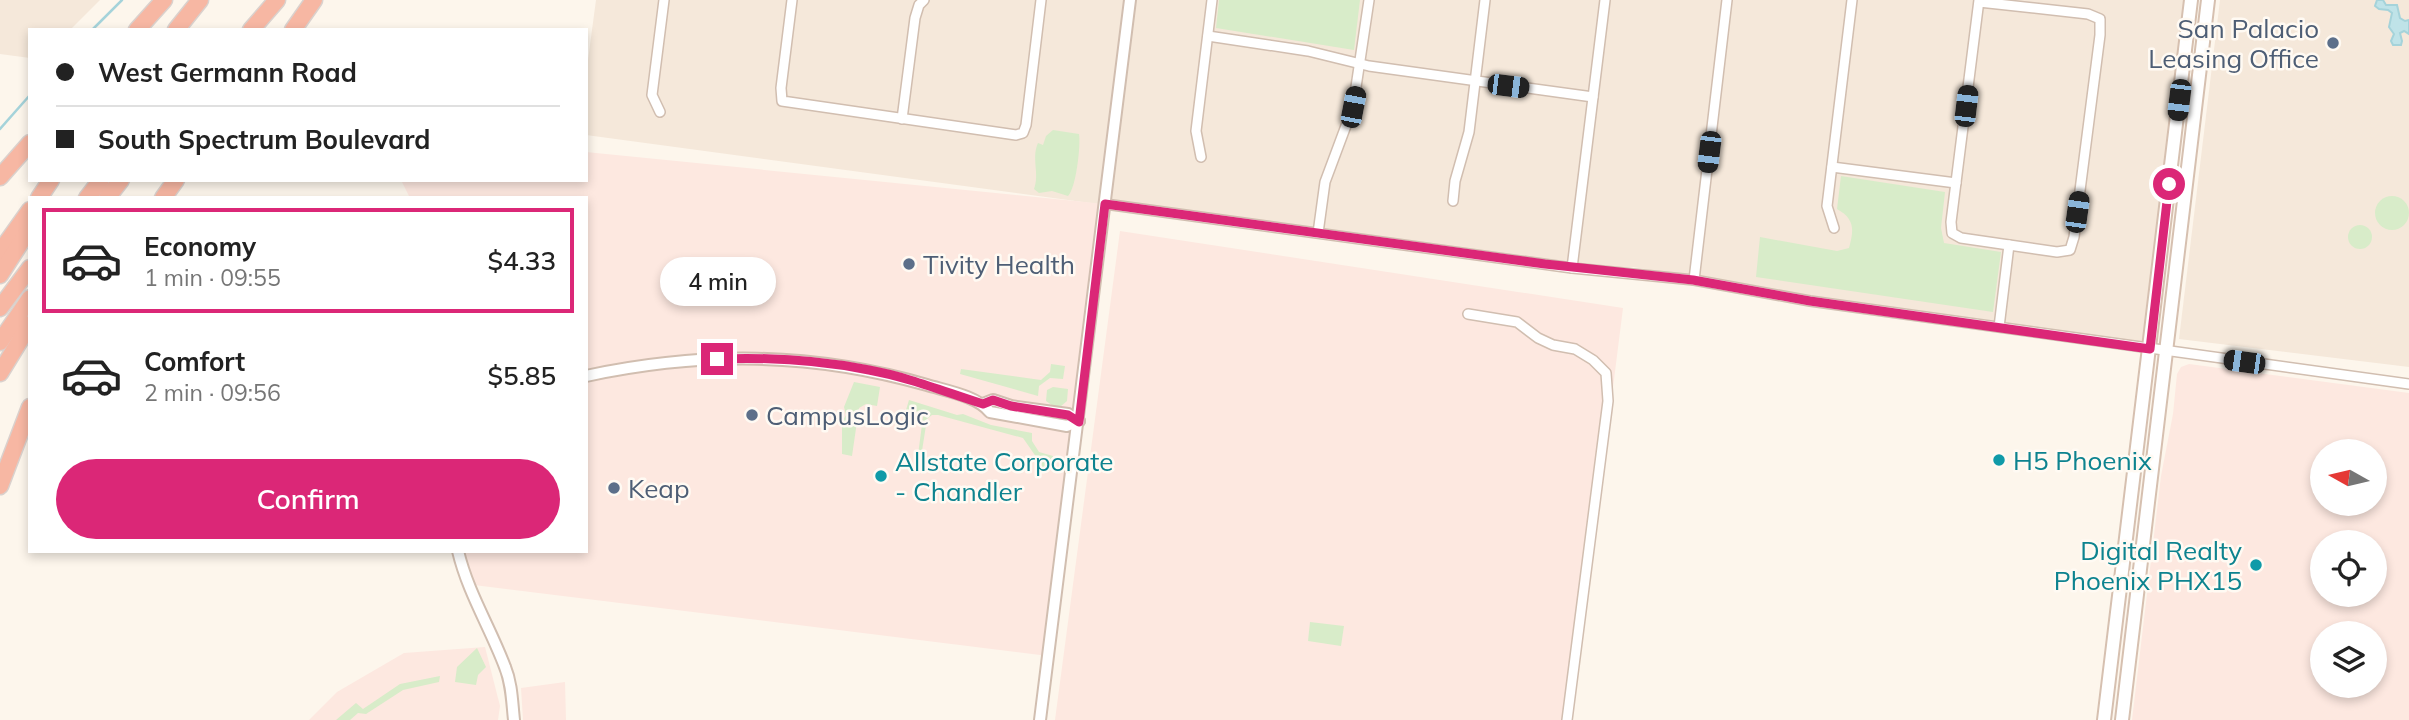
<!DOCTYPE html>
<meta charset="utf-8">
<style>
body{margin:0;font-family:Mulish,sans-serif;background:#f2f2f2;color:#222;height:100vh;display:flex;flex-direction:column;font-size:26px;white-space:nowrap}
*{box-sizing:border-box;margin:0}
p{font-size:23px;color:#767676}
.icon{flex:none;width:38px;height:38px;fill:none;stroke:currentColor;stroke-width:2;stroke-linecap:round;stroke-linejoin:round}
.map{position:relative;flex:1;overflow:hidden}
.side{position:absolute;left:28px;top:196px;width:560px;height:357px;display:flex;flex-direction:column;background:#fff;border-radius:0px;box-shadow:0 4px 10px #0003}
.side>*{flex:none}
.top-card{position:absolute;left:28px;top:28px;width:560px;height:154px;border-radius:0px;box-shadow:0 4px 10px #0003;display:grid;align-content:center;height:154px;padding:0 28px;background:#fff}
.needle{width:46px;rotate:278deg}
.fabs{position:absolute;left:2310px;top:439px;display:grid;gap:14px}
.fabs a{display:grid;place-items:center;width:77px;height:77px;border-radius:50%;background:#fff;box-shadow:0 4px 10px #0003;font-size:35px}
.end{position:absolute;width:32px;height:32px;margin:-16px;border:9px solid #db2777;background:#fff;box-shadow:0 0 0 4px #fff}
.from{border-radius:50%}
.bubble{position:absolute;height:49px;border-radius:24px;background:#fff;box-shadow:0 4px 10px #0003;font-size:23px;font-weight:600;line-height:49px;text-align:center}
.car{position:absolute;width:21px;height:42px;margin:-21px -10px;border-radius:9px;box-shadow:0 0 5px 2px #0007;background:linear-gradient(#222 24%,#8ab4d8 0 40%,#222 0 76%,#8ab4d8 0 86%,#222 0)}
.top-card b{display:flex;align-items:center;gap:24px;height:66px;font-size:26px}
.top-card b+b{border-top:2px solid #e0e0e0}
.top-card i{width:18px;height:18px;background:#222}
ul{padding:12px 0 0;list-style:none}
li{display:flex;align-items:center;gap:21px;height:105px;margin:0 14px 10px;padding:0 14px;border:4px solid transparent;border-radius:0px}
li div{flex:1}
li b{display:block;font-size:26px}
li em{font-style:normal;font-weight:600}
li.selected{border-color:#db2777}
li>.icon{width:63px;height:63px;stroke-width:1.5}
.button{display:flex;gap:14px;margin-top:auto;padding:14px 28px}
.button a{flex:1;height:80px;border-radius:42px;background:#db2777;color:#fff;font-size:28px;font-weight:600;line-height:80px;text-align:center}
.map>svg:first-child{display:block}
.residential{fill:#f5e8da}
.commercial{fill:#fde8e0;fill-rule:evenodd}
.green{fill:#d8ecc9}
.water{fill:#bfe3e8;stroke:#a5d3da;stroke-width:2}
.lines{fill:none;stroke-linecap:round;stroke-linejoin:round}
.stream{stroke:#a5d3da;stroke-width:2.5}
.minor-casing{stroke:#d1beb0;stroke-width:12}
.tertiary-casing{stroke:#d1beb0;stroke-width:14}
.secondary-casing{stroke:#d6c0b0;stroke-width:16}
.motorway-casing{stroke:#dad1cd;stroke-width:19}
.minor{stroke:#fff;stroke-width:9}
.tertiary{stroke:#fff;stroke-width:10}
.secondary{stroke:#fff;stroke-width:12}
.motorway{stroke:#f7b7a3;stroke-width:16}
.route{stroke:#db2777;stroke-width:9}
.service-dot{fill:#5c6f8a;stroke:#fffaf3;stroke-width:2.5}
.culture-dot{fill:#0f9aa8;stroke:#fffaf3;stroke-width:2.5}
.labels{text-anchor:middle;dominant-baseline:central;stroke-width:5;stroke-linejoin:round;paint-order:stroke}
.service-label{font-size:26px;fill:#4e5e75;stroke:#fffaf3;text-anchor:start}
.culture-label{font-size:26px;fill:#0d838f;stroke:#fffaf3;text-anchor:start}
</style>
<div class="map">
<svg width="2409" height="720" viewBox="0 0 2409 720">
<rect width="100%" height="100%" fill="#fdf6ec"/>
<g class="residential">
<polygon points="0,0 100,0 70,30 30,30 30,58 0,54"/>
<polygon points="596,0 2191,0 2150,349 1942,319 1633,267 1572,268 586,135 586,75"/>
<polygon points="2220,0 2409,0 2409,367 2179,339"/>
</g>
<g class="commercial">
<polygon points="586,152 1105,204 1048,656 466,584 458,551 586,551 586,198 410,198 401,180 586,180"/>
<polygon points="1120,231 1623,308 1571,720 1055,720"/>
<path d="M 2189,364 L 2409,393 L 2409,720 L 2132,720 L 2161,476 L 2173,414 L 2177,374 L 2181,367 ZM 2322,452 L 2375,452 L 2375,504 L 2322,504 ZM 2322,542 L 2375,542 L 2375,595 L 2322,595 ZM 2322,634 L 2375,634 L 2375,686 L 2322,686 Z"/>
<polygon points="485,647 500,706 498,720 309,720 337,692 404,653"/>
<polygon points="565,682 566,720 523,720 521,688"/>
</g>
<g class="green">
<polygon points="1219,0 1360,0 1354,50 1216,28"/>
<path d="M 1053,130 L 1079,134 C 1081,145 1076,189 1068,196 L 1052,191 L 1039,193 L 1034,189 C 1040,174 1031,158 1038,143 L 1043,145 L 1046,136 Z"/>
<path d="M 1841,176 L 1945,192 L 1941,228 L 1944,243 L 2001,252 L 1993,312 L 1756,277 L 1760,237 L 1837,251 L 1849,248 C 1854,230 1855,219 1837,209 Z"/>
<circle cx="2392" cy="213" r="17"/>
<circle cx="2360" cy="237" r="12"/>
<polygon points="1051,364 1065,366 1063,379 1050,378 1039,386 1038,396 960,374 961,369 1041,380 1050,372"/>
<polygon points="854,382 880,387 877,406 866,404 859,408 852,456 842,454 842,422 846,415 844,407"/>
<polygon points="1053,387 1068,389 1067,401 1060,407 1053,406 1046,401 1047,390"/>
<polygon points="909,400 957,415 963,414 991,425 1032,433 1032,441 1039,452 1053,456 1051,468 1046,467 1045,471 1038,470 1039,461 1023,438 938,415 932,415 927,419 919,470 916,470 923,417 920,412 906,410"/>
<polygon points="1310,622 1344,626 1341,646 1308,641"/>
<polygon points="477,648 486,667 478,675 476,685 455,682 457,667"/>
<polygon points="440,676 439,682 403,690 366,714 358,713 350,720 336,720 356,703 363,709 400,684"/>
</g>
<polygon class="water" points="2377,0 2383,0 2386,5 2397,5 2400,18 2405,21 2409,20 2409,34 2404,31 2400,33 2402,41 2401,45 2393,45 2391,41 2394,34 2389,27 2392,13 2388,10 2379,9 2375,6"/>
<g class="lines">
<g class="stream">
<polyline points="92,30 122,0"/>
<polyline points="0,129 30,95"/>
</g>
<g class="minor-casing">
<g id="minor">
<polyline points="792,0 781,88 782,101 1016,135 1023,133 1026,125 1041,0"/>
<polyline points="1979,2 2088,14 2100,19 2100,35 2074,237 2070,250 2057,252 1961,238 1952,233 1951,222 1979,0"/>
<polyline points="1208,36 1308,51 1369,66 1593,97"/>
<polyline points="660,112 652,95 664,0"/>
<polyline points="902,119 915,18 919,5 924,0"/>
<polyline points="1201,157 1196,131 1212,0"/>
<polyline points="1832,167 1956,183"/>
<polyline points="1453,201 1455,181 1469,132 1485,0"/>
<polyline points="1105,204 1572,268 1694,280 1810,301 2409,384"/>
<polyline points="1834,228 1827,206 1852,0"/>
<polyline points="1318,233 1325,182 1353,107 1369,0"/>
<polyline points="1572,268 1605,0"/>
<polyline points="1694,280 1727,0"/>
<polyline points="1468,314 1517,322 1538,338 1553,345 1575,349 1593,360 1606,373 1608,401 1567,720"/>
<polyline points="1999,327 2009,245"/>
</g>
</g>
<g class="tertiary-casing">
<g id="tertiary">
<path d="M 586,376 C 703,351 812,352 927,385 C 947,391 977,396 990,412 L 1067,426 L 1079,421"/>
<polyline points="983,404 993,400 1011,406 1068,414 1079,421"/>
<path d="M 458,551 C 468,593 490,627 505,667 C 512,684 512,702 514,720"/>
<polyline points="1040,720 1130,0"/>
</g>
</g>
<g class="secondary-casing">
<g id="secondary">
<polyline points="2104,720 2191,0"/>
<polyline points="2122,720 2208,0"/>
</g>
</g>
<g class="motorway-casing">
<g id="motorway">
<polyline points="137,30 164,0"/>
<polyline points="176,30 200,0"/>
<polyline points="251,30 277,0"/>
<polyline points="293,30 314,0"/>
<polyline points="0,177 30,143"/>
<polyline points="39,198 51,180"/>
<polyline points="87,198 101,180"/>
<polyline points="107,198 121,180"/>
<polyline points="163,198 176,180"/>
<polyline points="0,252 30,210"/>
<polyline points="0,275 30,228"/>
<polyline points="0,308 30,268"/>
<polyline points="0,342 30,298"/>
<polyline points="0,373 30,324"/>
<polyline points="0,486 30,407"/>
</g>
</g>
<use href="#minor" class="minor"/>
<use href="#tertiary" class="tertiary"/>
<use href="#secondary" class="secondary"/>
<use href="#motorway" class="motorway"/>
</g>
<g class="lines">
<path class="route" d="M 717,359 C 768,357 819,360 869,370 C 908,377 945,392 983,404 L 993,400 L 1011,406 L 1068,415 L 1079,422 L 1105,204 L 1545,264 L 1693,280 L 1810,301 L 2150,349 L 2169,184"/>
</g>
<g class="service-dot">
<circle cx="2333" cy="43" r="7"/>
<circle cx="909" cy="264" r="7"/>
<circle cx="752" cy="415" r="7"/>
<circle cx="614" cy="488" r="7"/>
</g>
<g class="culture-dot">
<circle cx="1999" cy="460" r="7"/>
<circle cx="881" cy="476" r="7"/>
<circle cx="2256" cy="565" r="7"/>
</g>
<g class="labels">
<g class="service-label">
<text x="2319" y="28" text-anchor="end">San Palacio<tspan x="2319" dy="30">Leasing Office</tspan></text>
<text x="923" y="264">Tivity Health</text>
<text x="766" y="415">CampusLogic</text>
<text x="628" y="488">Keap</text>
</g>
<g class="culture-label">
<text x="2013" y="460">H5 Phoenix</text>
<text x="895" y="461">Allstate Corporate<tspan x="895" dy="30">- Chandler</tspan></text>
<text x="2242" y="550" text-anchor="end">Digital Realty<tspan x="2242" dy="30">Phoenix PHX15</tspan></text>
</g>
</g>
</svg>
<div class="fabs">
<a><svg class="needle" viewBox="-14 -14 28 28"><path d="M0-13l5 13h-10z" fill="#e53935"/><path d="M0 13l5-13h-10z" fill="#767676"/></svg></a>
<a><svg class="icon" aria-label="locate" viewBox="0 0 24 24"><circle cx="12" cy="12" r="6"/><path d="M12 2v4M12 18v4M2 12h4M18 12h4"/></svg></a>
<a><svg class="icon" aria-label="layers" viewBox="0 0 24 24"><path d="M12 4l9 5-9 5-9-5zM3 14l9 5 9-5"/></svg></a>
</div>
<i class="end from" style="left:2169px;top:184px"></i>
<i class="end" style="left:717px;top:359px"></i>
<div class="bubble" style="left:660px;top:257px;width:116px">4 min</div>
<i class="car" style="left:1508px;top:86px;rotate:97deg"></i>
<i class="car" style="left:2179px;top:100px;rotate:187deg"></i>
<i class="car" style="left:1966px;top:106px;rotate:7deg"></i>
<i class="car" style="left:1353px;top:107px;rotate:11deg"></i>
<i class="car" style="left:1709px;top:152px;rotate:187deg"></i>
<i class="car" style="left:2077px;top:212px;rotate:8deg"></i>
<i class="car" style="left:2244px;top:362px;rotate:278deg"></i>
<div class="top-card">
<b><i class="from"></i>West Germann Road</b>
<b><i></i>South Spectrum Boulevard</b>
</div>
<section class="side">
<ul>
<li class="selected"><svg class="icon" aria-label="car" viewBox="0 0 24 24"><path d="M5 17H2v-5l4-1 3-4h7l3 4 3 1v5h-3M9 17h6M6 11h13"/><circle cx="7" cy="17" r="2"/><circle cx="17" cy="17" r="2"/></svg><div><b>Economy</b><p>1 min · 09:55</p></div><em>$4.33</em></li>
<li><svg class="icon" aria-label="car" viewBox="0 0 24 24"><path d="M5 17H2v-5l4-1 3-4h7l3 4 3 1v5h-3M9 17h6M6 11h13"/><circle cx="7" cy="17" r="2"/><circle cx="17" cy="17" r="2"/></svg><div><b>Comfort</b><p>2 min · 09:56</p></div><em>$5.85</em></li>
</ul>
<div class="button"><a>Confirm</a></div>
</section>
</div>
